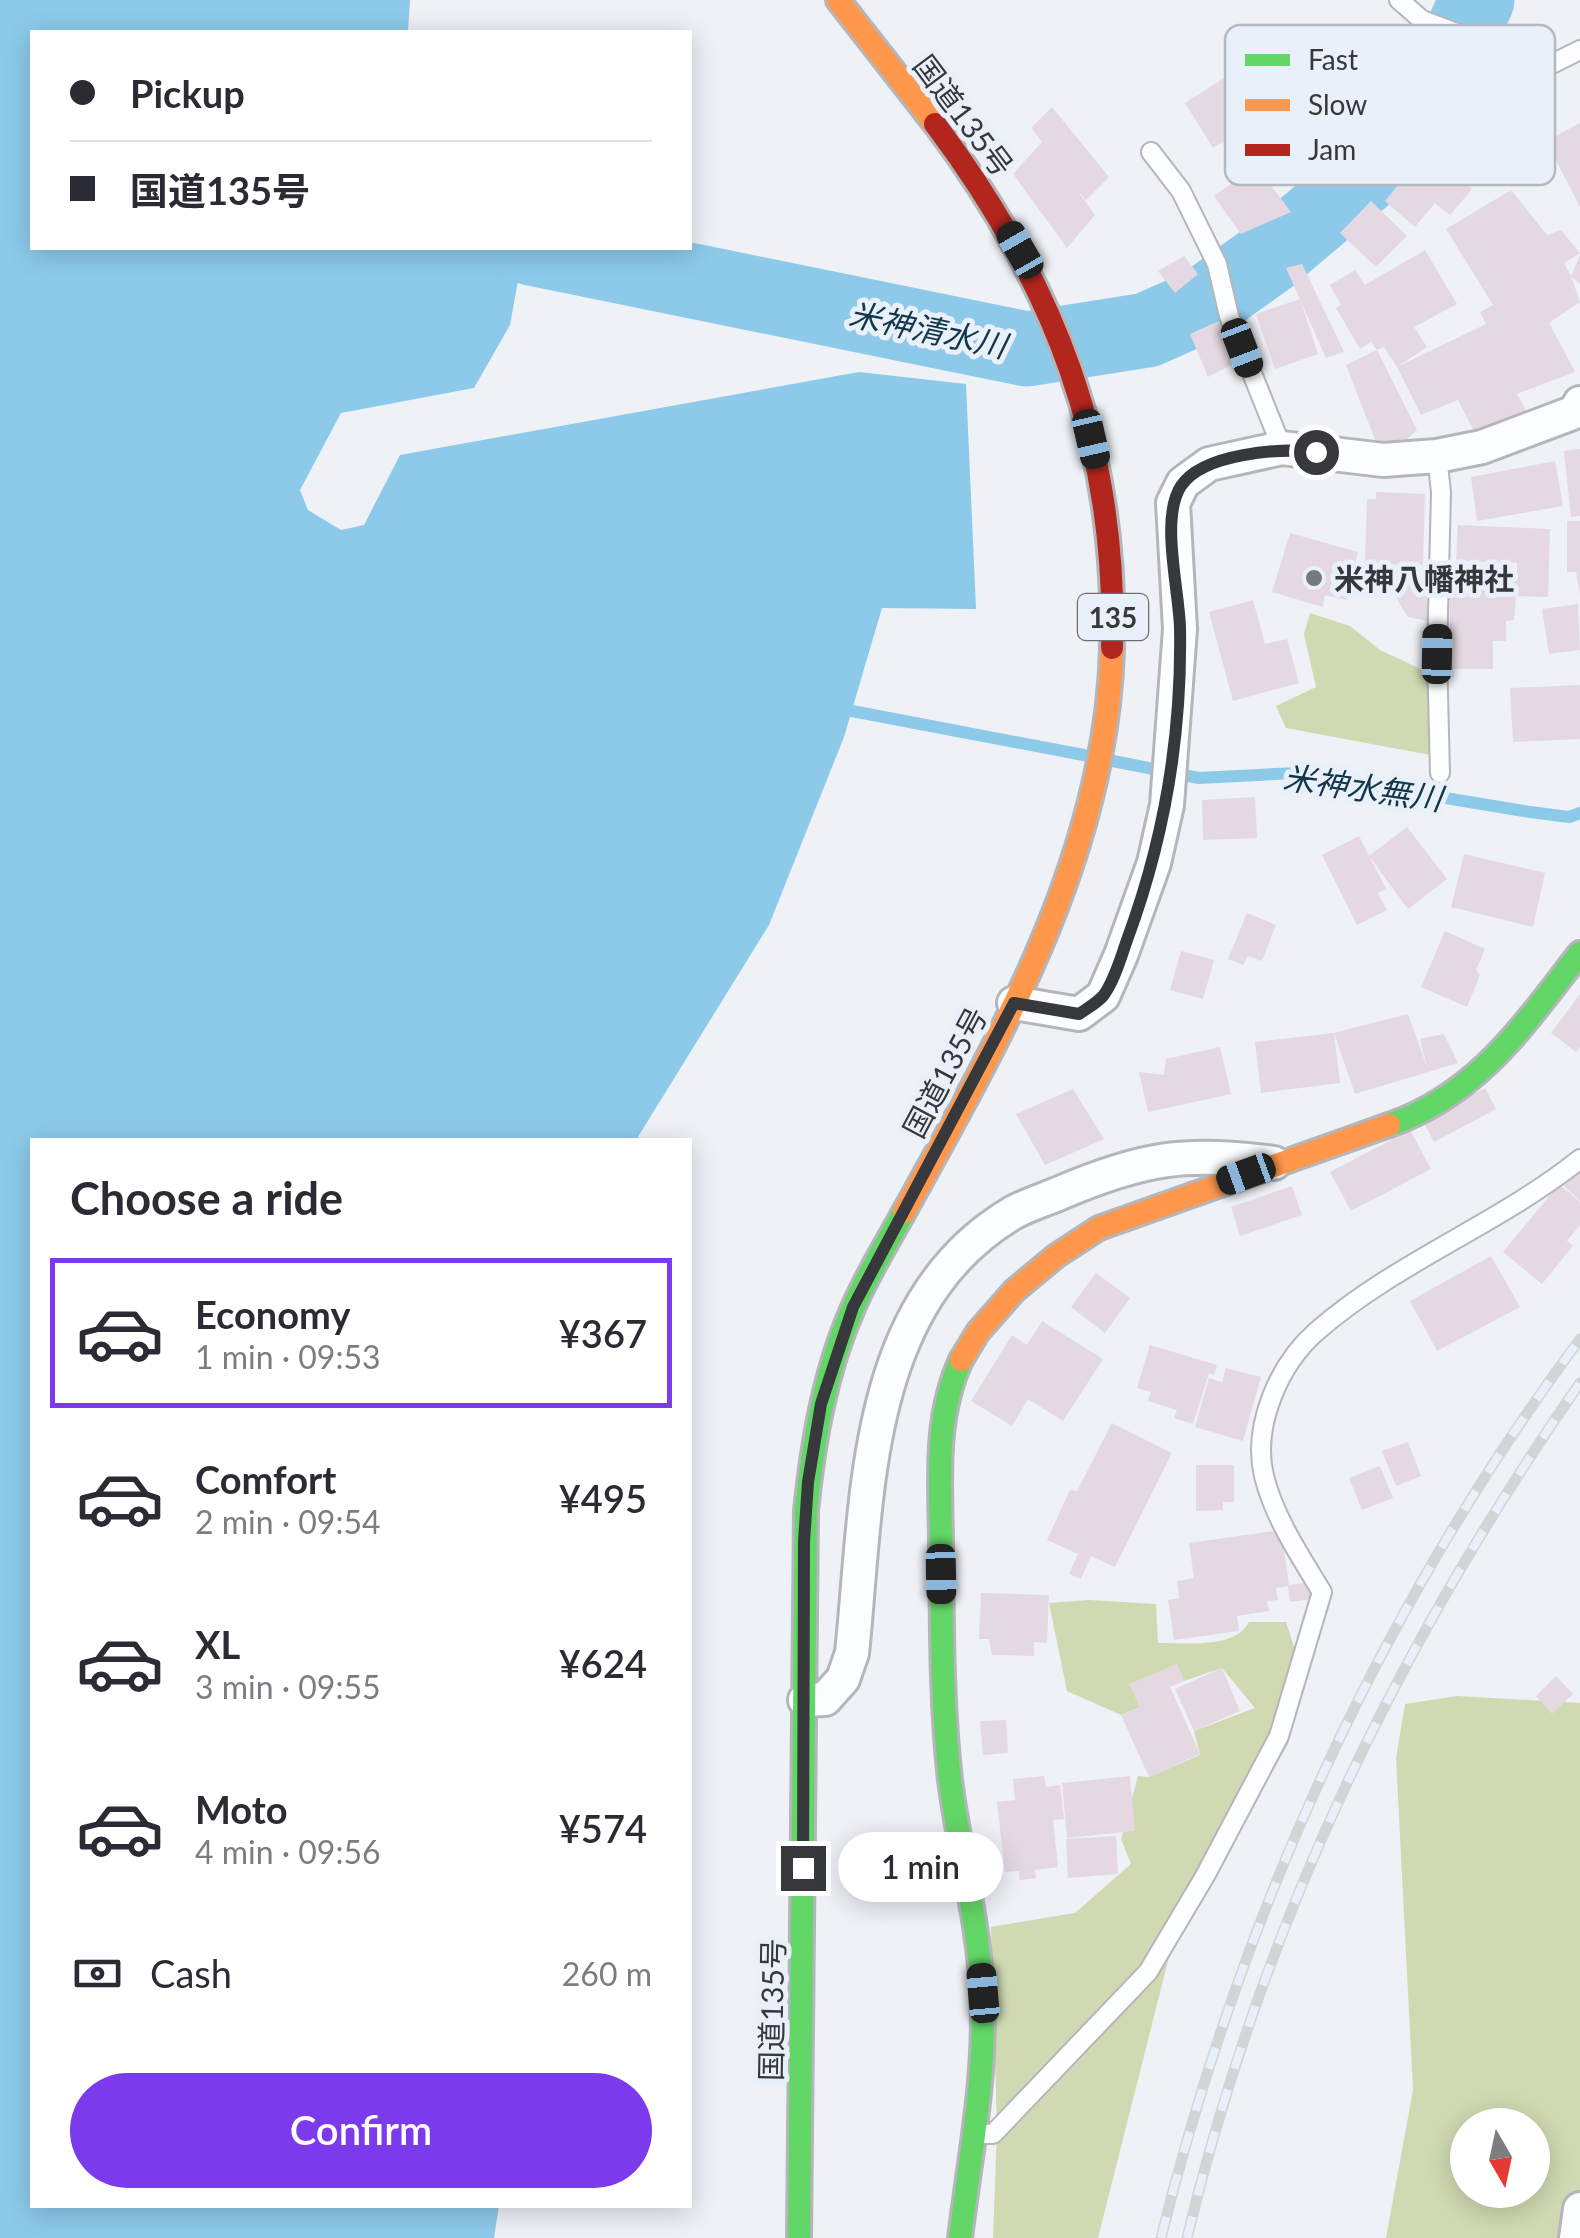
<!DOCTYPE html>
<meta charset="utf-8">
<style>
body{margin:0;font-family:Lato,"Noto Sans JP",sans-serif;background:#f2f2f3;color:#2b2b33;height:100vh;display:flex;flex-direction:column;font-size:38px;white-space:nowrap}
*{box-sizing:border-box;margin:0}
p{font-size:32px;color:#7c7c81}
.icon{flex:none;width:55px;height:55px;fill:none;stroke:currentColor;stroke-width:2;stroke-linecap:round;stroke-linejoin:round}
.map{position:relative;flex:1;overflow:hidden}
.details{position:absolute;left:30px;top:1138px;width:662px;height:1070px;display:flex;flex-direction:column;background:#fff;border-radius:0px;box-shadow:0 5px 25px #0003}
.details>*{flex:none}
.hud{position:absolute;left:30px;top:30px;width:662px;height:220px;border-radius:0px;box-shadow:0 5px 25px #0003;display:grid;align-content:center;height:220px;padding:0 40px;background:#fff}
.needle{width:65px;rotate:171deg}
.buttons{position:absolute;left:1450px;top:2108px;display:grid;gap:20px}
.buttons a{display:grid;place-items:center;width:100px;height:100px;border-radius:50%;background:#fff;box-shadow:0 5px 25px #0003;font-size:50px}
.end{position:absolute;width:45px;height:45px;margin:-22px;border:12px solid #36383c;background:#fff;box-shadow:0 0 0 5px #fff}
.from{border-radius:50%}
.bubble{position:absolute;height:70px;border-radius:35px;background:#fff;box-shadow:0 5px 25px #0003;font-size:32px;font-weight:600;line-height:70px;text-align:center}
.car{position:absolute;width:30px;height:60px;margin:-30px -15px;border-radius:12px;box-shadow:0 0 8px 2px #0007;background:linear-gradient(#222 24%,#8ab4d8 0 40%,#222 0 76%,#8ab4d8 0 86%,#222 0)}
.hud b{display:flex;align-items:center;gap:35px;height:95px;font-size:38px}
.hud b+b{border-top:2px solid #e1e1e2}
.hud i{width:25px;height:25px;background:#2b2b33}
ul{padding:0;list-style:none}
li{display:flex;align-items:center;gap:30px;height:150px;margin:0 20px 15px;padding:0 20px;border:5px solid transparent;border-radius:0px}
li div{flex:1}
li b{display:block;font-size:38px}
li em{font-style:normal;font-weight:600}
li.on{border-color:#7c3aed}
li>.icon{width:90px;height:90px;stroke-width:1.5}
h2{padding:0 40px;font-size:45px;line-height:120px}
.pay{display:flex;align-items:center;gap:25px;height:110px;padding:0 40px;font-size:38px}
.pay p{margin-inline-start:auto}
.primary-button{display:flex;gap:20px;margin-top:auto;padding:20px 40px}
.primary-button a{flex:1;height:115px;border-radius:60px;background:#7c3aed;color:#fff;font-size:40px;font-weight:600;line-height:115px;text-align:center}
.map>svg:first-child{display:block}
.green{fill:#cfdab2;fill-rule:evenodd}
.water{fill:#8dcaea}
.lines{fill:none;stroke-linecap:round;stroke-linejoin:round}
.stream{stroke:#8dcaea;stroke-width:12}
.river{stroke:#8dcaea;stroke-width:75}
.building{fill:#e4d9e2}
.lane-casing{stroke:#b4b6ba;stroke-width:22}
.street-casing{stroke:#b4b6ba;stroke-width:38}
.fast-casing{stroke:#b4b6ba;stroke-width:28}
.slow-casing{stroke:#b4b6ba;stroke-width:28}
.jam-casing{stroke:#b4b6ba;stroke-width:28}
.lane{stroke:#fcfdfe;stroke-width:18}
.street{stroke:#fcfdfe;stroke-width:32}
.fast{stroke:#63d668;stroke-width:22}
.slow{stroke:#ff974d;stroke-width:22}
.jam{stroke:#b3261e;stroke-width:22}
.rail-casing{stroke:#d3d4d6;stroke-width:11}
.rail{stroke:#eaf0f9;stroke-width:8;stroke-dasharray:22;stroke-linecap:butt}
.route{stroke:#36383c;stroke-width:12}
.poi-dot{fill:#76797d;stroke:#eaf0f9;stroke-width:4}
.labels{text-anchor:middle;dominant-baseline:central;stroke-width:10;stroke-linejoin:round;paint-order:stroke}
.shield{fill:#eaf0f9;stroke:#6c6f75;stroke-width:2.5}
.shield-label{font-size:28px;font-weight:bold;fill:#36383c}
.street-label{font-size:30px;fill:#36383c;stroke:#eaf0f9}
.poi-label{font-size:30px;font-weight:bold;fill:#36383c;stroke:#eaf0f9;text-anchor:start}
.water-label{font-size:32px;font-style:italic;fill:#11374a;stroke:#eaf0f9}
.key{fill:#eaf0f9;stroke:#b4b9c0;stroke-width:2.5}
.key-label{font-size:28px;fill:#36383c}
</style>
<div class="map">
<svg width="1580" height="2238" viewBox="0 0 1580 2238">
<rect width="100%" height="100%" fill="#eef1f6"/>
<g class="green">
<polygon points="1310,613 1350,626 1380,650 1427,672 1430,755 1286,728 1276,706 1316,687 1304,634"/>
<path d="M 1089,1600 L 1156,1604 L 1158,1643 C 1186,1642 1234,1650 1249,1622 L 1286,1622 L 1302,1672 L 1288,1744 L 1173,1941 L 1098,2238 L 993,2238 L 997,2129 L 991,1927 L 1075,1913 L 1131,1864 L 1121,1839 L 1138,1776 L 1149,1777 L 1200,1755 L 1194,1731 L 1255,1708 L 1222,1668 L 1184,1681 L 1177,1664 L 1130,1685 L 1140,1707 L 1121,1715 L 1067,1691 L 1049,1603 Z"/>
<path d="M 1457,1696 L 1580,1703 L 1580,2209 L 1576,2238 L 1386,2238 L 1413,2090 L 1396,1758 L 1405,1704 ZM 1468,2125 L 1532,2125 L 1532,2190 L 1468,2190 Z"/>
</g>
<polygon class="water" points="0,0 410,0 408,32 32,32 32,248 524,248 510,325 474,388 341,413 300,490 308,510 341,530 364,525 400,455 859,372 966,384 976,609 882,608 844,737 769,925 636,1140 32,1140 32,2205 499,2205 494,2238 0,2238"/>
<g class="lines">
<g class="stream">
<polyline points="852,711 1089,756"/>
<polyline points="1113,761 1199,778 1295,773 1530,812 1569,817 1580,813"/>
</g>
<polyline class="river" points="531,248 1027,349 1147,330 1201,306 1268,258 1417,132 1477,0"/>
</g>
<g class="building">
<polygon points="1257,57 1286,102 1213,148 1185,103"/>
<polygon points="1052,107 1109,177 1086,200 1077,190 1095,215 1067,248 1013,174 1042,142 1031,128"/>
<polygon points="1580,123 1580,207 1546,141"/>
<polygon points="1426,151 1472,189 1450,215 1435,203 1415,227 1385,201"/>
<polygon points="1256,166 1291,212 1241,234 1214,196"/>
<polygon points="1511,190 1547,235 1561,230 1580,253 1564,263 1571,276 1580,255 1580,284 1571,276 1580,302 1549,323 1575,372 1517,394 1534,426 1482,447 1458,400 1421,415 1397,367 1486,324 1480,312 1493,305 1446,229"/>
<polygon points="1371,201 1407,236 1376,267 1340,233"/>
<polygon points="1425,250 1457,304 1414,327 1427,347 1397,367 1384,347 1377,350 1417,430 1383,460 1346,365 1377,350 1371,342 1360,349 1336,308 1341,305 1330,285 1355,270 1365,285"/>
<polygon points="1184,256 1198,274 1175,293 1158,271"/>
<polygon points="1302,264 1344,352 1326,358 1286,268"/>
<polygon points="1300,299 1318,354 1275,369 1256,314"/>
<polygon points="1219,321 1239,361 1208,377 1190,334"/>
<polygon points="1580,449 1580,516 1571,517 1564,451"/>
<polygon points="1555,461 1563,506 1477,521 1471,477"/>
<polygon points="1376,492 1425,494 1423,565 1365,564 1367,499 1376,499"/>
<polygon points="1567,521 1580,521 1580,594 1576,572 1567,572"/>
<polygon points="1458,525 1550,529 1548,597 1516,596 1514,620 1506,621 1506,641 1493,641 1493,669 1451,669 1449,573 1517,573 1517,563 1456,561"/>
<polygon points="1290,533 1358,552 1347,600 1325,595 1323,607 1272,592"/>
<polygon points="1383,577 1427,578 1427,621 1408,617"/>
<polygon points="1253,600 1265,644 1287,639 1299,683 1233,701 1209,612"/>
<polygon points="1578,604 1580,650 1549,654 1542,609"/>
<polygon points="1580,685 1580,739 1513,742 1510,688"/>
<polygon points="1255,797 1257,838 1203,840 1202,800"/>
<polygon points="1407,827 1447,879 1408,909 1369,856"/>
<polygon points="1359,836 1386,889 1378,893 1387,910 1357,925 1322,855"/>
<polygon points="1464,854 1545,873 1533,927 1451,907"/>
<polygon points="1247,913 1276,925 1262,961 1248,956 1243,965 1228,959"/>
<polygon points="1445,931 1485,949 1476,970 1480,975 1467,1007 1421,987"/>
<polygon points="1181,951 1214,960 1203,999 1170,990"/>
<polygon points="1580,994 1580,1047 1576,1052 1551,1033"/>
<polygon points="1408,1014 1427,1067 1420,1039 1444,1034 1458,1063 1355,1094 1334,1033 1340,1083 1261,1093 1255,1042 1334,1033"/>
<polygon points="1220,1047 1231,1094 1148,1112 1139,1072 1164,1075 1166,1059"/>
<polygon points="1485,1088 1496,1109 1434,1142 1423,1121"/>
<polygon points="1073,1089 1104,1139 1045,1165 1016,1114"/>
<polygon points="1410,1130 1431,1169 1351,1211 1330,1172"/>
<polygon points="1580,1166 1580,1201 1563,1185"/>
<polygon points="1559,1184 1580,1202 1580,1225 1567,1241 1573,1246 1542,1284 1503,1252"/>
<polygon points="1292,1186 1302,1215 1240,1236 1231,1207"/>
<polygon points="1491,1256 1520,1307 1437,1351 1410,1301"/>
<polygon points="1096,1273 1130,1298 1105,1333 1071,1307"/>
<polygon points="1042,1321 1103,1359 1063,1421 1028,1399 1012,1426 971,1401 1012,1335 1027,1345"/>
<polygon points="1150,1345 1217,1365 1214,1375 1209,1373 1193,1424 1174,1418 1177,1410 1148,1401 1151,1392 1137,1388"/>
<polygon points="1226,1368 1261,1377 1243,1441 1195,1427 1209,1378 1222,1382"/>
<polygon points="1112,1423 1172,1453 1115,1567 1091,1556 1081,1579 1069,1574 1078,1554 1047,1540 1070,1490 1077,1491"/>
<polygon points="1408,1442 1421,1476 1396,1486 1382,1451"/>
<polygon points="1196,1465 1234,1465 1234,1502 1223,1502 1223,1510 1196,1511"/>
<polygon points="1380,1466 1393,1498 1362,1510 1349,1478"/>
<polygon points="1281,1530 1289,1585 1309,1582 1312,1599 1290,1602 1288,1586 1276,1588 1278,1600 1267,1601 1269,1611 1237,1616 1239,1631 1174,1640 1168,1600 1179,1598 1177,1581 1194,1578 1189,1543"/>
<polygon points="981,1593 1049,1595 1047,1643 1034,1642 1034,1656 992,1655 989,1639 979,1639"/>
<polygon points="1177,1664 1184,1681 1170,1687 1200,1754 1149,1777 1121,1715 1140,1707 1129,1684"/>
<polygon points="1222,1668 1240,1711 1194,1731 1175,1689"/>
<polygon points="1556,1676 1573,1694 1552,1714 1536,1696"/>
<polygon points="1006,1720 1008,1753 983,1755 980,1721"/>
<polygon points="1044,1776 1046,1787 1060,1785 1064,1819 1053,1820 1058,1867 1035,1870 1036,1878 1020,1880 1019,1871 1005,1872 997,1802 1015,1800 1013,1779"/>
<polygon points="1130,1776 1135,1831 1067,1838 1062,1783"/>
<polygon points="1116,1836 1118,1874 1068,1878 1066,1839"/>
</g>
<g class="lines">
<g class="lane-casing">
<g id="lane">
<polyline points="1399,0 1422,20 1546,67 1580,50"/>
<polyline points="1151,152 1181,191 1217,264 1229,316 1282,448"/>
<polyline points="1437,456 1441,492 1437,654 1440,773"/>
<path d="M 979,2134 L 993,2134 L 1148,1972 L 1205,1876 L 1279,1736 L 1322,1592 C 1300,1556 1274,1517 1264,1476 C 1252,1426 1279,1364 1317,1331 C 1396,1262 1499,1224 1580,1159"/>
</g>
</g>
<g class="street-casing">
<g id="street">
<polyline points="1014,1003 1079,1014 1103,996 1121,955 1154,863 1167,805 1180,629 1173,503 1183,483 1209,464 1282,448 1383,460 1437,456 1482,447 1575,412 1580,403"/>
<path d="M 805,1700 L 825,1699 L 843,1679 L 852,1653 C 868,1501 861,1304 1011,1214 C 1026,1205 1044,1200 1060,1193 C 1142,1158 1186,1151 1274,1163"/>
<polyline points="1576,2238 1580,2209"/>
</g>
</g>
<g class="fast-casing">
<g id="fast">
<path d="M 1389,1125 C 1479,1094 1524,1024 1580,953"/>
<path d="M 799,2238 L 806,1511 C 813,1442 825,1371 853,1308 C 867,1275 887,1243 904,1212"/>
<path d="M 960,2238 C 970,2156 987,2073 982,1990 C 978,1919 959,1850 950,1780 C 941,1700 942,1619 941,1538 C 940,1478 935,1416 961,1360"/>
</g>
</g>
<g class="slow-casing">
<g id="slow">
<polyline points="838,0 935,124"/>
<path d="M 904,1212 C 1001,1037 1107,853 1112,648"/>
<polyline points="961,1360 978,1332 1014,1291 1056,1256 1099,1228 1389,1125"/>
</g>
</g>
<g class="jam-casing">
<path id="jam" d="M 935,124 C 1054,282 1118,448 1112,648"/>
</g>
<use href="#lane" class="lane"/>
<use href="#street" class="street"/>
<use href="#fast" class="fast"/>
<use href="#slow" class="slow"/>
<use href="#jam" class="jam"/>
<g class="rail-casing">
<g id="rail">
<path d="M 1161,2238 C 1241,1914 1381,1607 1580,1339"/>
<path d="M 1187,2238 C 1262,1925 1397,1646 1580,1383"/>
</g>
</g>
<use href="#rail" class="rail"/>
</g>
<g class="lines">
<path class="route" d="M 803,1868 L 804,1542 L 808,1482 L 821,1404 L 853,1307 L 1014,1003 L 1079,1014 C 1086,1009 1097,1003 1103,996 C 1114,982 1121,957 1127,940 C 1164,840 1182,735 1180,628 C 1179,589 1160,518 1181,486 C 1203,453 1280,448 1316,452"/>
</g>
<circle class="poi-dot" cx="1314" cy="578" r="10"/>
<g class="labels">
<rect class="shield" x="1078" y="594" width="70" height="46" rx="8"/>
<g class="shield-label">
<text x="1113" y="617">135</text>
</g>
<g class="street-label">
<text transform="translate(964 115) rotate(53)">国道135号</text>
<text transform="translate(944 1072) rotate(-62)">国道135号</text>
<text transform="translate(771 2010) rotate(-89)">国道135号</text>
</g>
<g class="poi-label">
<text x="1334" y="578">米神八幡神社</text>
</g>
<g class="water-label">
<text transform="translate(928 329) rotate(12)">米神清水川</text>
<text transform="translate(1363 787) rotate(8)">米神水無川</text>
</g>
</g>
<rect x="1225" y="25" width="330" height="160" rx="15" class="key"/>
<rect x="1245" y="54" width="45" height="12" fill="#63d668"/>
<rect x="1245" y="99" width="45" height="12" fill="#ff974d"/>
<rect x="1245" y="144" width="45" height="12" fill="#b3261e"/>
<g class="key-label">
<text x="1308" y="70">Fast</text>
<text x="1308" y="115">Slow</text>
<text x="1308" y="160">Jam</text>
</g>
</svg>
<div class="buttons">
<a><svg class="needle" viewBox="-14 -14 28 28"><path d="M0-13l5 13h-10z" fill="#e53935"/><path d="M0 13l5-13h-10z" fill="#7c7c81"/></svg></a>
</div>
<i class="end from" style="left:1316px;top:452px"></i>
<i class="end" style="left:803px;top:1868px"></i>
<div class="bubble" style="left:838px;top:1832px;width:165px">1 min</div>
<i class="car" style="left:1020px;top:250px;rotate:330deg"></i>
<i class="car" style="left:1242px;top:348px;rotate:159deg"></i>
<i class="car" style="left:1091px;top:439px;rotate:167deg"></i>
<i class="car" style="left:1437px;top:654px;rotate:1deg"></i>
<i class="car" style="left:1246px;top:1174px;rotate:250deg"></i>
<i class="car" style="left:941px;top:1574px;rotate:179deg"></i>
<i class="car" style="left:983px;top:1993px;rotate:355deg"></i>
<div class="hud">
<b><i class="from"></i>Pickup</b>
<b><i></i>国道135号</b>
</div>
<section class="details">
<h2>Choose a ride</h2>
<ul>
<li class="on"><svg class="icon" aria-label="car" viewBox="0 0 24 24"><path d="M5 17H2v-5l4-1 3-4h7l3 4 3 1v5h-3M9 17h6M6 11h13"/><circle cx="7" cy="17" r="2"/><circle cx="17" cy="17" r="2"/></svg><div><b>Economy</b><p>1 min · 09:53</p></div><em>¥367</em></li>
<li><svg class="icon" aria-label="car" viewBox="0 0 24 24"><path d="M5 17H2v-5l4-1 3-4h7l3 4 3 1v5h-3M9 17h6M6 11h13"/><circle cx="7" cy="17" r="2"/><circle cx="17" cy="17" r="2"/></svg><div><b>Comfort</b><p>2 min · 09:54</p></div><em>¥495</em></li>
<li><svg class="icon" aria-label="car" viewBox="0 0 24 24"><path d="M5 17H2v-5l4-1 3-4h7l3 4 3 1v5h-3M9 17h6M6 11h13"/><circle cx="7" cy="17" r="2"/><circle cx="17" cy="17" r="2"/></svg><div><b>XL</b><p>3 min · 09:55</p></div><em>¥624</em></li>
<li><svg class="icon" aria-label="car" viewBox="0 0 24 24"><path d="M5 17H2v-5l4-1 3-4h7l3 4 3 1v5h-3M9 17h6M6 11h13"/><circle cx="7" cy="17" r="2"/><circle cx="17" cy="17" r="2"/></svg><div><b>Moto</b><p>4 min · 09:56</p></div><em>¥574</em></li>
</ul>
<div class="pay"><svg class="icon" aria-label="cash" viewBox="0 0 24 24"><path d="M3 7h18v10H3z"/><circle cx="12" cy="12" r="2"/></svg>Cash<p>260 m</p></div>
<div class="primary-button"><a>Confirm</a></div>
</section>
</div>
